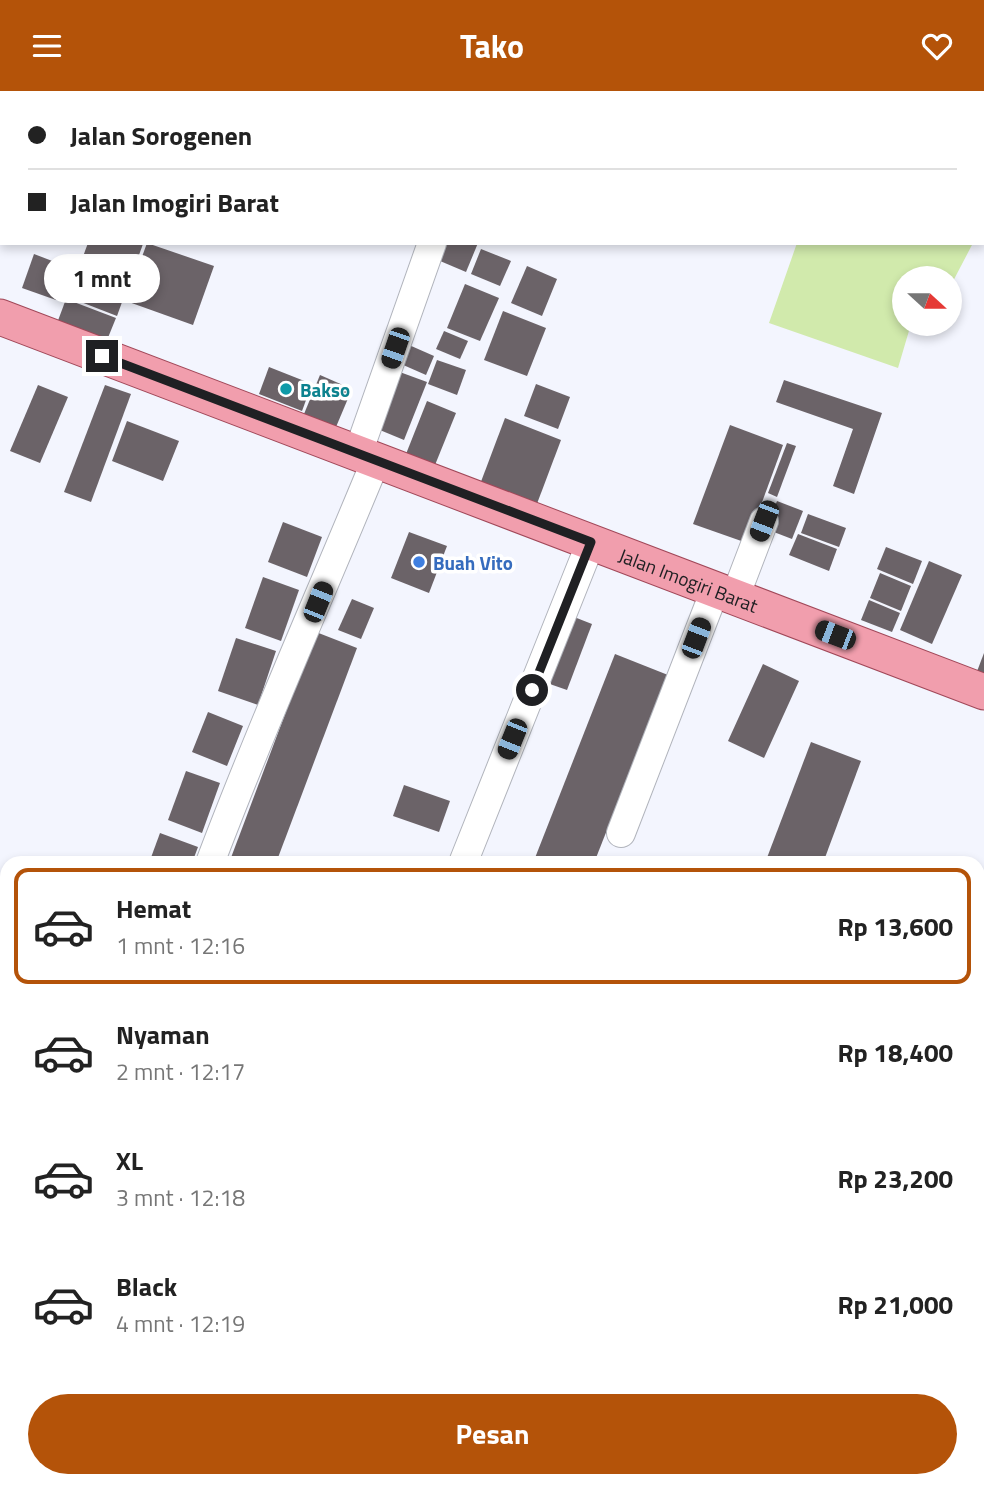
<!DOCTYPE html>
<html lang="id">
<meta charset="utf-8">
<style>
body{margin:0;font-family:"Titillium Web",sans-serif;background:#f2f2f2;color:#222;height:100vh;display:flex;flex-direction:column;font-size:26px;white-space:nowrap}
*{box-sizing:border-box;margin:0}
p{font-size:23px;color:#767676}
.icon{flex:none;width:38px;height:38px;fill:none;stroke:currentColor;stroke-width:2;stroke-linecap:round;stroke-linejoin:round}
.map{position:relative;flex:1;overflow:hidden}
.side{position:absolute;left:0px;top:765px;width:985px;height:632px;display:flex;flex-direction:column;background:#fff;border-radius:21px 21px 0 0;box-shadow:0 4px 10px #0003}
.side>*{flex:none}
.banner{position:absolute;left:0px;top:0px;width:985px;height:154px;box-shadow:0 4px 10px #0003;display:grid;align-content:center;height:154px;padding:0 28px;background:#fff}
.needle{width:46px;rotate:111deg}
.tools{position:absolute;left:892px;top:175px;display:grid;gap:14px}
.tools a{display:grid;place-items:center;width:70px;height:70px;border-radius:50%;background:#fff;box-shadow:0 4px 10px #0003;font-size:35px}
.end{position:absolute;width:32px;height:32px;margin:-16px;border:9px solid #1f2023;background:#fff;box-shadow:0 0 0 4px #fff}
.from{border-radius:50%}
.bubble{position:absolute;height:49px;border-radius:24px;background:#fff;box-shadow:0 4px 10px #0003;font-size:23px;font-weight:700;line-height:49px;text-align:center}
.car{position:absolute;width:21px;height:42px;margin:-21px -10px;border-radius:9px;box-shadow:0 0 5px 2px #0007;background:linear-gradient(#222 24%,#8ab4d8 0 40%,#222 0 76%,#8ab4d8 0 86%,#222 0)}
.banner b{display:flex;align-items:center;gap:24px;height:66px;font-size:26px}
.banner b+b{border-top:2px solid #e0e0e0}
.banner i{width:18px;height:18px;background:#222}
ul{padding:12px 0 0;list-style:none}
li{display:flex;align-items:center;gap:21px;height:116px;margin:0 14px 10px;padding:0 14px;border:4px solid transparent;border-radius:14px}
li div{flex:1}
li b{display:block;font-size:26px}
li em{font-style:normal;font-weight:700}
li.active{border-color:#b45309}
li>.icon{width:63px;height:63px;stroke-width:1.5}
.cta{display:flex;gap:14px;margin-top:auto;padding:14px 28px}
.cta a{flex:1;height:80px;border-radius:42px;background:#b45309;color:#fff;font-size:28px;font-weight:700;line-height:80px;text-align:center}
header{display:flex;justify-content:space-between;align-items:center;height:91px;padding:0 28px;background:#b45309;color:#fff;font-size:32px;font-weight:700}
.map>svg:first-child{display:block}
.green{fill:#d1eaac}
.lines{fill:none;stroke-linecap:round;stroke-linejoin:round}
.stream{stroke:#73aeda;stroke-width:8}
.building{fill:#6b6368}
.minor-casing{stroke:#b1b4bc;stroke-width:30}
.major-casing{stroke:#a14859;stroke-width:37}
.minor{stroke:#fff;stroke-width:28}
.major{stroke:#f19ead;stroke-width:35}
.route{stroke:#1f2023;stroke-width:9}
.culture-dot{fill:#0f9aa8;stroke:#fff;stroke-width:2.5}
.shop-dot{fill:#3f7fe0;stroke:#fff;stroke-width:2.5}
.labels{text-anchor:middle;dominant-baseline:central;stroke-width:7;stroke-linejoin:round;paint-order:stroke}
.culture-label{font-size:19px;font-weight:bold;fill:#0d838f;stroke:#fff;text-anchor:start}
.shop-label{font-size:19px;font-weight:bold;fill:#366cbe;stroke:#fff;text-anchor:start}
.street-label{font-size:19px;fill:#1f2023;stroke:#fff}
</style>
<header><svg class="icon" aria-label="menu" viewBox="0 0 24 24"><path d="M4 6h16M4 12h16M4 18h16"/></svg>Tako<svg class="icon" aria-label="heart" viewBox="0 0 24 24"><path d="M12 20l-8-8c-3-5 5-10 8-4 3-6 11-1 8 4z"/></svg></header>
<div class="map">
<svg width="984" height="1396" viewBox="0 0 984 1396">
<rect width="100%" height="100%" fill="#f3f5fe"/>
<g class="green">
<polygon points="797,152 973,152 950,196 950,187 905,187 905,233 911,233 898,277 769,232"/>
<polygon points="0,1210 7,1212 7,1297 0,1312"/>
</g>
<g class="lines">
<g class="stream">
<polyline points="0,1374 7,1357"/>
<polyline points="700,1390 729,1396"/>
</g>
</g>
<g class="building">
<polygon points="88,152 143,153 117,225 68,206"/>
<polygon points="147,152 214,175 193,234 126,210"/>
<polygon points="439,152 478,152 466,181 433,167"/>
<polygon points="481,158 511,170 500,195 471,183"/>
<polygon points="34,163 68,176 56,209 22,197"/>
<polygon points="527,175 557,188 542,225 511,212"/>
<polygon points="465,193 499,207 480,250 447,237"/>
<polygon points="66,208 116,227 105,254 56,235"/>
<polygon points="503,220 546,237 527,285 484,269"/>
<polygon points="444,240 468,250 460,268 436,258"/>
<polygon points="409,254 434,265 426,284 401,273"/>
<polygon points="437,269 466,279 457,304 428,293"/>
<polygon points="269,276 312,293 302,320 259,303"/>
<polygon points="397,280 427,291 404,349 375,337"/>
<polygon points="320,284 352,298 336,336 304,323"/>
<polygon points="784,289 882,322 854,403 833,395 853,338 776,311"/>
<polygon points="536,293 570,306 558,338 524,325"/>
<polygon points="38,294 68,306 40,372 10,360"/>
<polygon points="105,294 131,303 91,411 64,401"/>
<polygon points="427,310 456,322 435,374 406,363"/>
<polygon points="505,327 561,349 535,418 479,396"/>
<polygon points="127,330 179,350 163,390 112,370"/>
<polygon points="730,334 783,354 747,452 693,433"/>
<polygon points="787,352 796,355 777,406 768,402"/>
<polygon points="777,410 803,420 792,448 766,438"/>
<polygon points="808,423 846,437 839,456 801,442"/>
<polygon points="283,431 322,446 307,486 268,471"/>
<polygon points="409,441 447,455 429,502 391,487"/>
<polygon points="798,443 837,458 829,480 789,464"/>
<polygon points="886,456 922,470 913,493 877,478"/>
<polygon points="929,470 962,484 932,553 900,539"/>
<polygon points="880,482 911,495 901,520 870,507"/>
<polygon points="263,486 299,499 281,550 245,537"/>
<polygon points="352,508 374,517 361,548 338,539"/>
<polygon points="869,509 900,522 892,541 861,529"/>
<polygon points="569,524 592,533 567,599 544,591"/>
<polygon points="316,541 357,557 276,772 229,772"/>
<polygon points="236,547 276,560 258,614 218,600"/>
<polygon points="984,562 984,586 976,583"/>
<polygon points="615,563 668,584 594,772 533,772"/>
<polygon points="763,573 799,590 764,667 728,650"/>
<polygon points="208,621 243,635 227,675 192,661"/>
<polygon points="811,651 861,670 823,772 765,772"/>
<polygon points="186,680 220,692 202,742 168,729"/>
<polygon points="404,694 450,710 439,741 393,725"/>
<polygon points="160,742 198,756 192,772 149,772"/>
<polygon points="978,891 984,894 984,1082 978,1096"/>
<polygon points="6,1148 7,1148 7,1179 0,1177 0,1167"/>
<polygon points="14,1390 25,1390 43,1396 11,1396"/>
</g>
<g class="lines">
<g class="minor-casing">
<g id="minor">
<polyline points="698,0 702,2"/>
<polyline points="486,2 486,0"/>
<polyline points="358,362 432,152"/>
<polyline points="735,506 764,430"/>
<polyline points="621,742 715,499"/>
<path d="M 210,772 C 261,636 321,503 376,369"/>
<polyline points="463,772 591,451"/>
<polyline points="978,857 984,858"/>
<polyline points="978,1162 984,1148"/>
<polyline points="0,1181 7,1183"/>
<polyline points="0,1328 7,1312"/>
<polyline points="838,1390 869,1396"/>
</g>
</g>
<g class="major-casing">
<g id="major">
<path id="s1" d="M 0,226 L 984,601"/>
</g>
</g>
<use href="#minor" class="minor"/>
<use href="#major" class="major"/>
</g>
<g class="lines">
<polyline class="route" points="102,265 591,451 532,599"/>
</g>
<circle class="culture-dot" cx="286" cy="298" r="7"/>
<circle class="shop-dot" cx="419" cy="471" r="7"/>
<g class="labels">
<g class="culture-label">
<text x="300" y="298">Bakso</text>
</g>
<g class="shop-label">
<text x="433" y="471">Buah Vito</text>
</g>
<g class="street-label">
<text stroke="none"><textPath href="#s1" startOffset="737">Jalan Imogiri Barat</textPath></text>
</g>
</g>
</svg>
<div class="tools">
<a><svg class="needle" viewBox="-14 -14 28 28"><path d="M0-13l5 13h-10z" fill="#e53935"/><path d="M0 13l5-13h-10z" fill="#767676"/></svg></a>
</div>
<i class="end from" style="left:532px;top:599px"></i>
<i class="end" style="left:102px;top:265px"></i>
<div class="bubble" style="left:44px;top:163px;width:116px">1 mnt</div>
<i class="car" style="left:395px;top:257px;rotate:199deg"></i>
<i class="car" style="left:764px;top:430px;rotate:201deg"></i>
<i class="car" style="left:318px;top:511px;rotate:22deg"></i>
<i class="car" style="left:835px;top:544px;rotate:291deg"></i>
<i class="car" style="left:696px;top:547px;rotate:21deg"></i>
<i class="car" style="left:512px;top:648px;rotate:202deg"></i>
<div class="banner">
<b><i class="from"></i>Jalan Sorogenen</b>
<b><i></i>Jalan Imogiri Barat</b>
</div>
<section class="side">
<ul>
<li class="active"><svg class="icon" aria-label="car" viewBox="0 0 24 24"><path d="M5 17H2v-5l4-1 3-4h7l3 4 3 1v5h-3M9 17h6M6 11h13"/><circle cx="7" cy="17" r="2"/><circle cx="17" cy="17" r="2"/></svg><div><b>Hemat</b><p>1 mnt · 12:16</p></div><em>Rp 13,600</em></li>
<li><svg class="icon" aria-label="car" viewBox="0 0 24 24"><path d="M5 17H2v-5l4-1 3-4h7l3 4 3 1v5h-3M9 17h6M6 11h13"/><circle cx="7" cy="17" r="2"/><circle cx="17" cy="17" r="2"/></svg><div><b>Nyaman</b><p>2 mnt · 12:17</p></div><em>Rp 18,400</em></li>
<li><svg class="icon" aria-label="car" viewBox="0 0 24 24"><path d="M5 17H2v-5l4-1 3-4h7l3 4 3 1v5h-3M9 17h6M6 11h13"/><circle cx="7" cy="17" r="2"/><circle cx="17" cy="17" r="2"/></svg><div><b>XL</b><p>3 mnt · 12:18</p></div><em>Rp 23,200</em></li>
<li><svg class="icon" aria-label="car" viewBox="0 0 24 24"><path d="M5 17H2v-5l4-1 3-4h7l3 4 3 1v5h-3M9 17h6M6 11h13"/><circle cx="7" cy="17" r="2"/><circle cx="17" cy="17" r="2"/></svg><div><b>Black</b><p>4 mnt · 12:19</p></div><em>Rp 21,000</em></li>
</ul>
<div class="cta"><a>Pesan</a></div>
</section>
</div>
